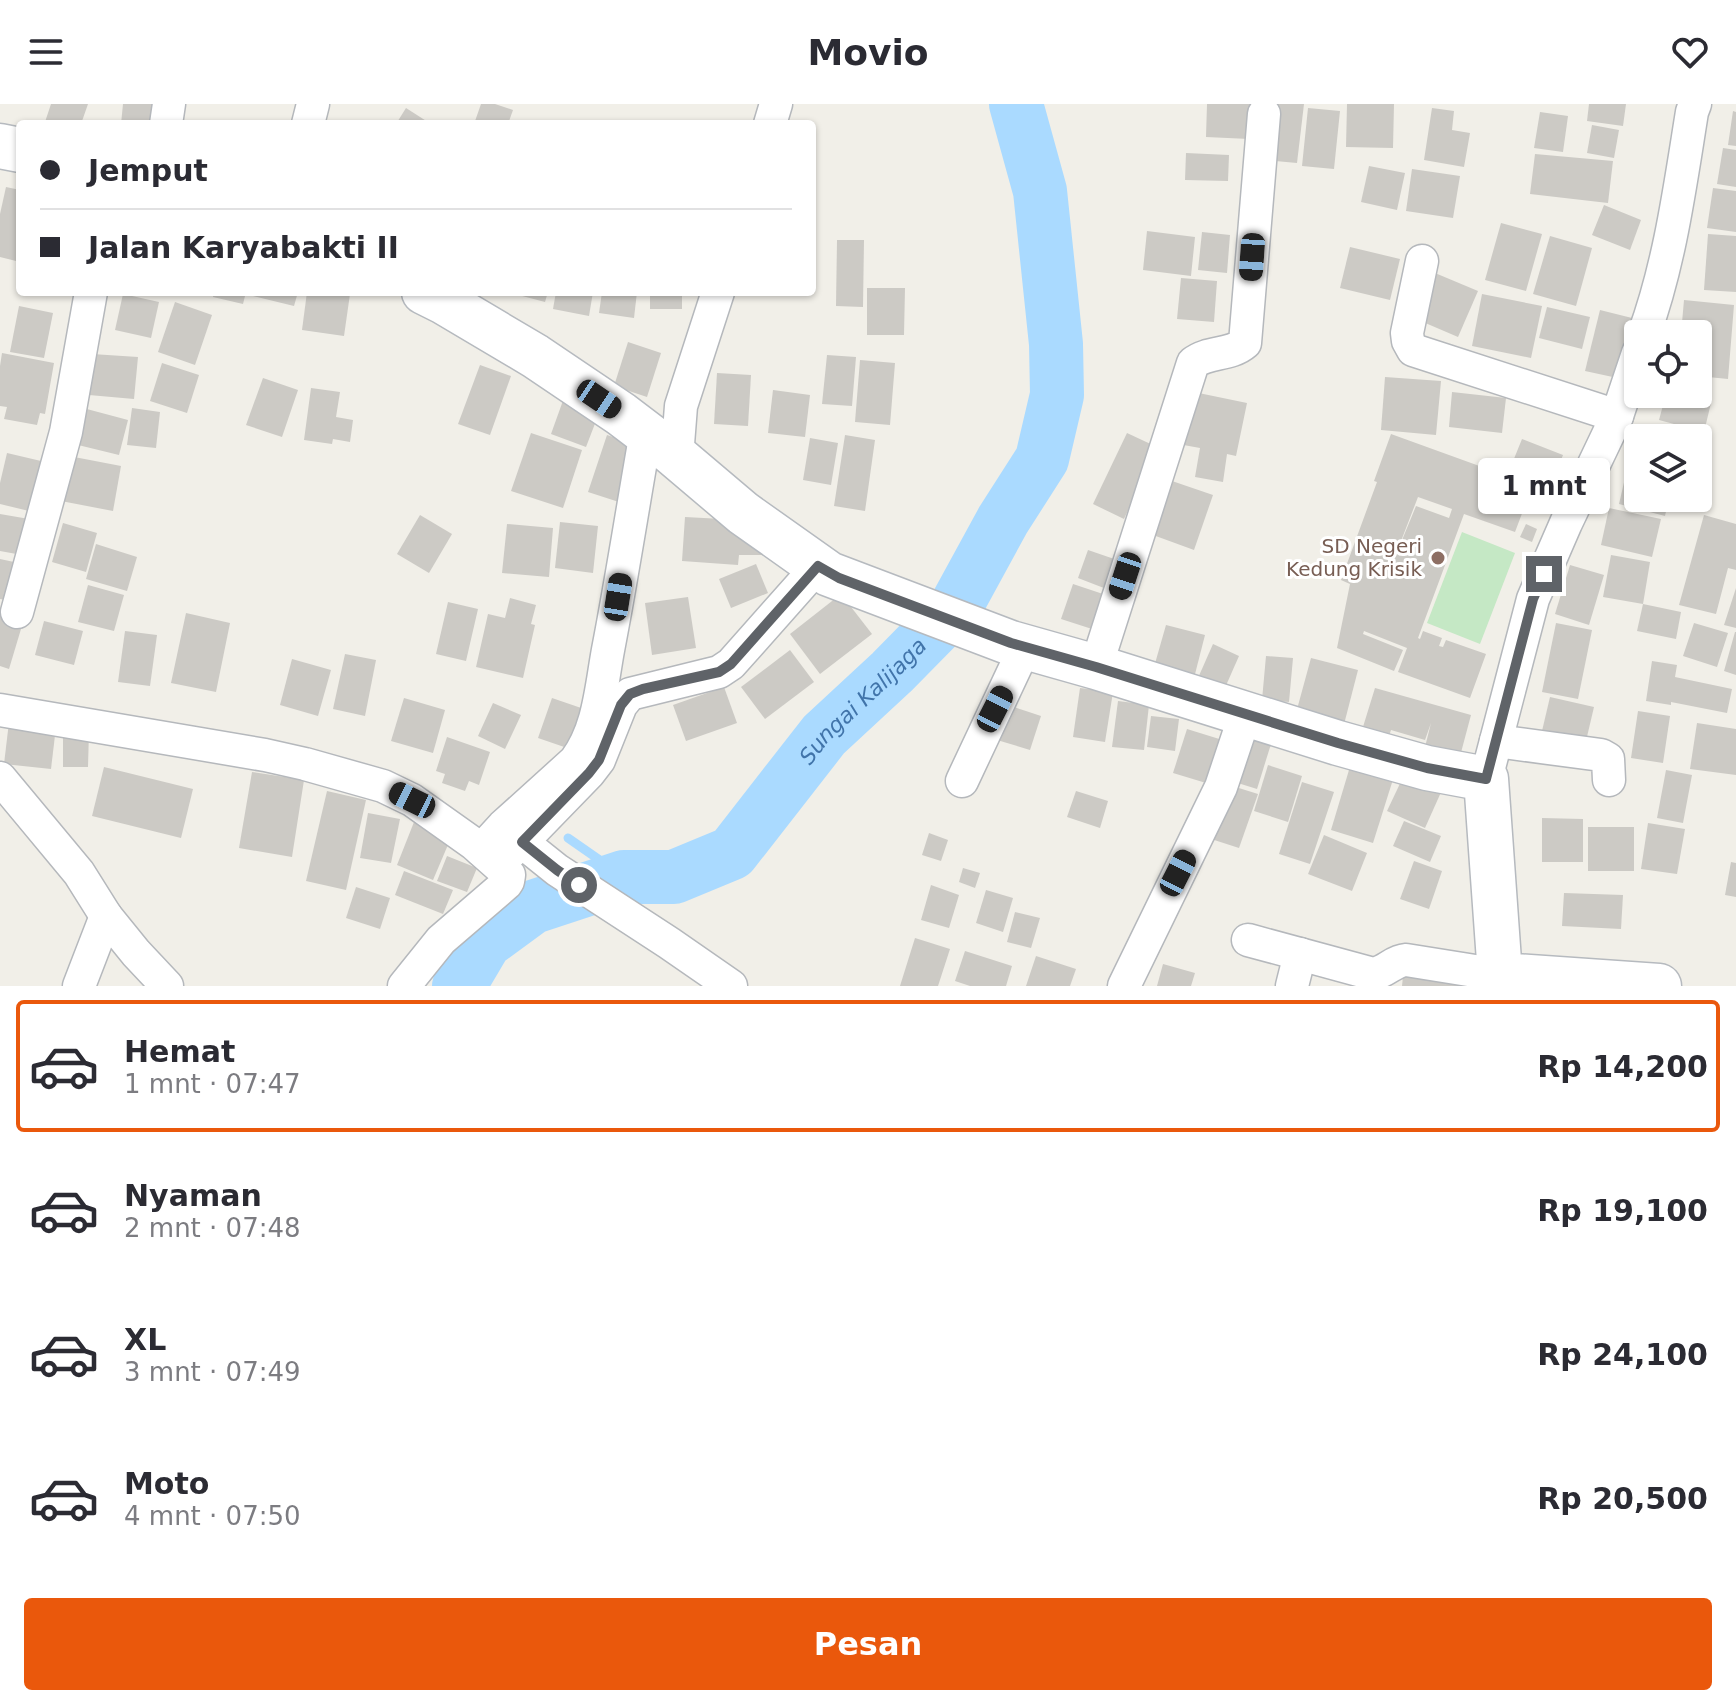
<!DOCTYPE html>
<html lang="id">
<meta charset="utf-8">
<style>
body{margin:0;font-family:"DejaVu Sans",sans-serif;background:#f7f7f7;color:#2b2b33;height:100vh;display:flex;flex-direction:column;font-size:30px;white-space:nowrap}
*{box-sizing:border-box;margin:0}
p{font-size:26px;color:#7c7c81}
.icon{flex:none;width:44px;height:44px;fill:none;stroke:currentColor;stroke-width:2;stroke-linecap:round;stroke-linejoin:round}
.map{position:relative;height:882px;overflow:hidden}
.details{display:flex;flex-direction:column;background:#fff;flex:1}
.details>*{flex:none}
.guide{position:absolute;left:16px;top:16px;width:800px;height:176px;border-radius:8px;box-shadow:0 2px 6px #0004;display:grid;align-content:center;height:176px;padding:0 24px;background:#fff}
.fabs{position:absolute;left:1624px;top:216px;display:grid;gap:16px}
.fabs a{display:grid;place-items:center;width:88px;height:88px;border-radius:8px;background:#fff;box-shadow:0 2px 6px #0004;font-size:40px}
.end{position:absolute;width:36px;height:36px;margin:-18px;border:10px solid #5f6368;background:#fff;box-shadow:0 0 0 4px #fff}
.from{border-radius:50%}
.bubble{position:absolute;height:56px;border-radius:8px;background:#fff;box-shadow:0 2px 6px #0004;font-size:26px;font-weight:800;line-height:56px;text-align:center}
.car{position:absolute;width:24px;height:48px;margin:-24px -12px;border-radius:10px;box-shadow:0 0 6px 2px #0007;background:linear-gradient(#222 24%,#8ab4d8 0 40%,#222 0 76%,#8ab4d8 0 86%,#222 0)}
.guide b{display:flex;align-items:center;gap:28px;height:76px;font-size:30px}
.guide b+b{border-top:2px solid #e1e1e2}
.guide i{width:20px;height:20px;background:#2b2b33}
ul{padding:14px 0 0;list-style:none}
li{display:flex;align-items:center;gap:24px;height:132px;margin:0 16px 12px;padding:0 8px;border:4px solid transparent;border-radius:8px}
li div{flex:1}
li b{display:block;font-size:30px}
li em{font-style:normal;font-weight:800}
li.on{border-color:#ea580c}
li>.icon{width:72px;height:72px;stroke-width:1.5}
.button{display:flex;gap:16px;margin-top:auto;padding:16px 24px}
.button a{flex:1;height:92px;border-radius:8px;background:#ea580c;color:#fff;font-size:32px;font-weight:800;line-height:92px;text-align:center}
header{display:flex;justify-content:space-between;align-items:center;height:104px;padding:0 24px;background:#fff;font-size:36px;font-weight:800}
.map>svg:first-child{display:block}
.green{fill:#c5e8c5}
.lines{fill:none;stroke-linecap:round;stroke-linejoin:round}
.stream{stroke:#aadaff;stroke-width:9}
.river{stroke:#aadaff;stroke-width:54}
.building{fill:#cccac5;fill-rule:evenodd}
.street-casing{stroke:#b5b8bc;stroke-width:35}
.secondary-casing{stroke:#b6babf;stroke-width:47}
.street{stroke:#fff;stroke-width:32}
.secondary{stroke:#fff;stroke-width:44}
.route{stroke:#5f6368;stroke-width:10}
.education-dot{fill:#8d6e63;stroke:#fff;stroke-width:3}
.labels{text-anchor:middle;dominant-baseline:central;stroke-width:6;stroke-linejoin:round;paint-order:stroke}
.education-label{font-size:20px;fill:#785e54;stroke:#fff;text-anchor:end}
.water-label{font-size:22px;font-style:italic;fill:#4174aa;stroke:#fff}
</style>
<header><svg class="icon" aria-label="menu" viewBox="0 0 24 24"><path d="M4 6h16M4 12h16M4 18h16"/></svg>Movio<svg class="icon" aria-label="heart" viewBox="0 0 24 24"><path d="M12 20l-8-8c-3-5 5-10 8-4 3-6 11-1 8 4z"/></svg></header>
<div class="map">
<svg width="1736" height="882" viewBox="0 0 1736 882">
<rect width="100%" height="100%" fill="#f1efe8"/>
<polygon class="green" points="1462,428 1515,449 1480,540 1427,519"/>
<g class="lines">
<polyline class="stream" points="568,734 624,773"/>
<path class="river" id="s1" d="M 459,882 L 485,838 L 533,803 L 624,773 L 674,773 L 732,749 L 824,631 L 892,568 L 955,504 L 1003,416 L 1042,355 L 1057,291 L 1056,240 L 1040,87 L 1016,0"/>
</g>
<g class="building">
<polygon points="51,0 88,0 81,20 49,20 45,18"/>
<polygon points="123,0 157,0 155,20 121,20"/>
<polygon points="481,0 495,0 513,6 508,20 474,20"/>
<polygon points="1207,0 1250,0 1249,35 1206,33"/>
<polygon points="1272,0 1304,0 1297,59 1266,56"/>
<polygon points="1347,0 1394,0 1393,44 1346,43"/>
<polygon points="1589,0 1626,0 1623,22 1587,17"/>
<polygon points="406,4 431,20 396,20"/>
<polygon points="1308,4 1340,7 1334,65 1302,62"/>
<polygon points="1432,4 1454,7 1452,26 1470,29 1464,63 1424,56"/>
<polygon points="1733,7 1736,8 1736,42 1728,41"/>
<polygon points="1540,8 1568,12 1563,48 1534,44"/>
<polygon points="1592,21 1619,26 1614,54 1587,49"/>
<polygon points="1723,44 1736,46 1736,83 1717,80"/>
<polygon points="1186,49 1229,51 1228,77 1185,76"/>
<polygon points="1535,50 1613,57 1608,99 1530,90"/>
<polygon points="1369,62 1405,69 1397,106 1361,98"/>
<polygon points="1412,65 1460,72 1453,114 1406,107"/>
<polygon points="6,83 20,86 20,158 0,153 0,110"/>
<polygon points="1713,84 1736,87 1736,128 1707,124"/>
<polygon points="1604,101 1641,116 1630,146 1592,131"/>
<polygon points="1501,119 1542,130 1526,187 1485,176"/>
<polygon points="1147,127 1195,133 1191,172 1143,166"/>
<polygon points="1202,128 1230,131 1227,169 1198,166"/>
<polygon points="1708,130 1736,132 1736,188 1704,186"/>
<polygon points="1550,132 1592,144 1576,202 1533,190"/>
<polygon points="837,136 864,136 863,203 836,202"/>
<polygon points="1350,143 1400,155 1390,196 1340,184"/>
<polygon points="1435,169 1478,187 1458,233 1416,215"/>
<polygon points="1181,174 1217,177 1214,218 1177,215"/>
<polygon points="867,184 905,184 904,231 867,231"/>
<polygon points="214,188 246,188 243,200 213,193"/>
<polygon points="254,188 298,188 294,202 253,192"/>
<polygon points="307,188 350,190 344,232 302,226"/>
<polygon points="507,188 548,188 545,198"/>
<polygon points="556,188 593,188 589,212 553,205"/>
<polygon points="602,188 637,188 634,214 599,209"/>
<rect x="650" y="188" width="32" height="17"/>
<polygon points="123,190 159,198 151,234 115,226"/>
<polygon points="1482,190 1542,202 1531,254 1472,242"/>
<polygon points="1684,196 1734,201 1728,275 1698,272 1698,230 1681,230"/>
<polygon points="175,198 212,211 195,261 158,248"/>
<polygon points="19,202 53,209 44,254 10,248"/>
<polygon points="1547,203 1590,213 1582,245 1539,234"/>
<polygon points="1600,206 1636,215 1622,275 1585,267"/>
<polygon points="628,238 661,249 647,293 614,282"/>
<polygon points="2,249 54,259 45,310 40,309 37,321 4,315 7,303 0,302 0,262"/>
<polygon points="92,250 138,253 134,295 89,291"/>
<polygon points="827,251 856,253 852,302 822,300"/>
<polygon points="860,256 895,259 890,321 855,318"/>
<polygon points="162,259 199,271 187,309 150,297"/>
<polygon points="480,261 511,272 490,331 458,320"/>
<polygon points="717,269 751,271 748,322 714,320"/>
<polygon points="1385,273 1441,277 1436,331 1381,326"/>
<polygon points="263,274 298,286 282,333 246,321"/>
<polygon points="311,284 340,288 336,313 353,316 350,338 333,335 332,340 304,336"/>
<polygon points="773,286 810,291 805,333 768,329"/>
<polygon points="1189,287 1247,299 1236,352 1227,350 1223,378 1195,373 1200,344 1178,340"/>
<polygon points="1452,288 1506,294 1502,329 1449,323"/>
<polygon points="1666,290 1690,290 1712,295 1704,328 1659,316"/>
<polygon points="565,291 601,304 586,343 551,330"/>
<polygon points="83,304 128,316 119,351 74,340"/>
<polygon points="132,304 160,308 156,344 127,341"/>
<polygon points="1634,326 1663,333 1638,334 1638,359 1627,356"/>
<polygon points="531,329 582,346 563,404 511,387"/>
<polygon points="1127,329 1157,343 1124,415 1093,400"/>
<path d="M 1391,330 L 1507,372 L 1522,335 L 1563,351 L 1545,398 L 1529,391 L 1515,428 L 1464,410 L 1418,534 L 1420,535 L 1423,527 L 1442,534 L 1439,542 L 1443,543 L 1446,536 L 1486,550 L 1470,594 L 1398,568 L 1407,544 L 1364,527 L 1363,530 L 1403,546 L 1394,567 L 1337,544 L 1350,480 L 1341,476 L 1377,378 L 1374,377 ZM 1418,393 L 1452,405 L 1449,414 L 1416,402 L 1391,463 Z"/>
<polygon points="607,331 641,342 622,399 588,388"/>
<polygon points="845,331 875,336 865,407 834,402"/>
<polygon points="810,334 838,339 831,381 803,376"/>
<polygon points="7,349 41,357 29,407 0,400 0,379"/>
<polygon points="69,352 121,362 113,407 61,397"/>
<polygon points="1628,361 1638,364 1638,394 1669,394 1665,412 1619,400"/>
<polygon points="1172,377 1213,391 1194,446 1153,431"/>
<polygon points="1609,404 1661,415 1652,453 1601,441"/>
<polygon points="0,410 29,415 22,451 0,447"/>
<polygon points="420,411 452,430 429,469 397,450"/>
<polygon points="1704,411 1736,420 1736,466 1728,464 1716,510 1679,501"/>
<polygon points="685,413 741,416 763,432 763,451 739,451 738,461 682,457"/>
<polygon points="560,418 598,422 593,469 555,464"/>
<polygon points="63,419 97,429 86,468 52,458"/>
<polygon points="507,420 553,424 549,473 502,469"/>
<polygon points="1526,420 1537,425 1532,438 1520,433"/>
<polygon points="96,440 137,453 127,487 86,475"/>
<polygon points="1088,446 1120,457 1109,486 1078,474"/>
<polygon points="1611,451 1650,458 1643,500 1603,493"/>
<polygon points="0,455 14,458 6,496 0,495"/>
<polygon points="756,460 768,489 731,504 719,475"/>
<polygon points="1570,461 1604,471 1589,521 1555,510"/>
<polygon points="1073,480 1103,490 1092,525 1061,515"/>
<polygon points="88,481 124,491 114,527 78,518"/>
<polygon points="1736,484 1736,524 1724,521"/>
<polygon points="841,490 872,530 820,570 790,530"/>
<polygon points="688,493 696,544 652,551 645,499"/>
<polygon points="510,494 536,501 531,520 535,521 523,574 476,563 488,510 505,514"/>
<polygon points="448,498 478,505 466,557 436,550"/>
<polygon points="1643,500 1681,508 1676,535 1637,527"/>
<polygon points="0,507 24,515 9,565 0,562"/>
<polygon points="186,509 230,519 216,588 171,579"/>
<polygon points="44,517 83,527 74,561 35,551"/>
<polygon points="1556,519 1592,526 1578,595 1542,588"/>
<polygon points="1694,519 1728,529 1717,563 1683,552"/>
<polygon points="1166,521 1205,531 1194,574 1154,563"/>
<polygon points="125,527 157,531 150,582 118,578"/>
<polygon points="1735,528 1736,528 1736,571 1724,567"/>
<polygon points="1213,540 1239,552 1224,586 1198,574"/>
<polygon points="790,546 814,578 765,615 741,583"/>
<polygon points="345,550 376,556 365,612 333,605"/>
<polygon points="1266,552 1293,554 1289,598 1262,596"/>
<polygon points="1311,554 1358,566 1341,632 1293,620"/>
<polygon points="292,555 331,566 318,612 280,601"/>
<polygon points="1652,557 1677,561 1675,573 1732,585 1727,609 1671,598 1671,601 1646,597"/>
<polygon points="724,583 737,619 686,637 673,601"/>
<polygon points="1080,584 1113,588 1105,638 1073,633"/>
<polygon points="1375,584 1471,611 1459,656 1424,647 1431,619 1425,636 1391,626 1384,647 1358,639"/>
<polygon points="1550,593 1594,603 1586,637 1542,627"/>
<polygon points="404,594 445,606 433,649 391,637"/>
<polygon points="552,594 587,606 573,646 538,634"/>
<polygon points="1118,597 1149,601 1144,646 1112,643"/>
<polygon points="493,599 521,611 505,645 478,632"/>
<polygon points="1008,601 1041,612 1030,646 997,636"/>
<polygon points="1638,607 1670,612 1663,659 1631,654"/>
<polygon points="1151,612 1179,615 1175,647 1147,643"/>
<polygon points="9,618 56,623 51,665 4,660"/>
<polygon points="1697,619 1736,625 1736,671 1690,665"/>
<polygon points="1187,625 1229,638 1216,682 1173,669"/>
<polygon points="63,627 89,627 88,663 63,663"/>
<polygon points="1239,630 1271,640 1257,685 1225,675"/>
<polygon points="447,633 490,648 479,681 469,677 465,687 442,679 445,670 436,667"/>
<polygon points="1352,656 1395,669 1373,739 1331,726"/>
<polygon points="1268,661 1302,672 1288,718 1254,707"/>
<polygon points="104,663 193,685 181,734 92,712"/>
<polygon points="1666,666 1692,671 1683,719 1657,714"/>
<polygon points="252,668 304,676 292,753 239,744"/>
<polygon points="1405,669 1442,686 1425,724 1387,707"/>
<polygon points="1302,678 1334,688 1310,760 1279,750"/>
<polygon points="1226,680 1258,690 1239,744 1208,734"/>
<polygon points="327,687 366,696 346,786 306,777"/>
<polygon points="1076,687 1108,697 1100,724 1067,713"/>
<polygon points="368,709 400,715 391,759 360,754"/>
<polygon points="416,713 453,729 433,776 397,761"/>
<polygon points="1542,714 1583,715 1583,758 1542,758"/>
<polygon points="1404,717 1441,732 1430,758 1393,742"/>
<polygon points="1648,719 1685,725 1677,770 1641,765"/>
<rect x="1588" y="723" width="46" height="44"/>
<polygon points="929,729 948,736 941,757 922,751"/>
<polygon points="1324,731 1367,749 1352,787 1308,770"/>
<polygon points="447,752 477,764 467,788 437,777"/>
<polygon points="1414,757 1442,767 1429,805 1400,795"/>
<polygon points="1731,758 1736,759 1736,793 1725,791"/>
<polygon points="963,764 980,769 975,784 959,778"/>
<polygon points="404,767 453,786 443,810 395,791"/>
<polygon points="931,781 959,791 949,824 921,816"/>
<polygon points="356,783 390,794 380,825 346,814"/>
<polygon points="986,786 1013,794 1003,828 976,819"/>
<polygon points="1564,789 1623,791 1621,825 1562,822"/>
<polygon points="1015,808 1040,814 1031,844 1007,838"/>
<polygon points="915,834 950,845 938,882 900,882"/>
<polygon points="965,847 1012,862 1006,882 970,882 955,877"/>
<polygon points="1036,852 1076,865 1070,882 1026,882"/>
<polygon points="1163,860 1195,869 1191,882 1157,882"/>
<polygon points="1404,863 1467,873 1466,882 1402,882"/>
</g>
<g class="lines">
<g class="street-casing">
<g id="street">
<polyline points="166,20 169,0"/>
<polyline points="308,20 313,0"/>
<polyline points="770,20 776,0"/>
<polyline points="1422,157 1407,229 1408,237 1413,246 1617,312"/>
<path d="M 1644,230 C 1670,159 1680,82 1692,8 L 1695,0"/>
<polyline points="677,353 681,302 718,188"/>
<polyline points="17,508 66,328 91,188"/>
<path d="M 1096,563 L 1193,259 C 1208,247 1230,252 1245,239 L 1264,10"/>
<polyline points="0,606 265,651 305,660 383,682 412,696 474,740 509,771 508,777 506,780 441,836 404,882"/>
<polyline points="1496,637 1601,651 1608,655 1609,676"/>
<polyline points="0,674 79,769 106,812 136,849 167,882"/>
<polyline points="1486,675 1533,495 1566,419 1617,312 1638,249"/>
<polyline points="962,677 1025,543"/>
<polyline points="507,726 557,766 669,839 731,882"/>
<path d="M 481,746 L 503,722 L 575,657 C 599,625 601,584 608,546 C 622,474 633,401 646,328"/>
<polyline points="498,760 522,738 589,669 599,656 621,601 630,590 719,568 731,560 818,462"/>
<path d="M 1248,836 L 1373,870 C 1386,868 1393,857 1406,856 L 1500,871 L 1498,882"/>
<polyline points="79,882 106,812"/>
<polyline points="1124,882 1221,683 1245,611"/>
<polyline points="1292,882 1300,850"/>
</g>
</g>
<g class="secondary-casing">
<g id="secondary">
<polyline points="0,42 20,46"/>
<polyline points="424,188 444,198 535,252 621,310 671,348 743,409 829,470 1011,539 1096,563 1338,639 1427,664 1486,675 1500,871 1659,882"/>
</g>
</g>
<use href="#street" class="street"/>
<use href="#secondary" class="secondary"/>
</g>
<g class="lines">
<polyline class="route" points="579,781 557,766 522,738 589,669 599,656 621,601 630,590 643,585 719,568 731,560 818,462 839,474 1011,539 1096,563 1338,639 1427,664 1486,675 1533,495 1544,470"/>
</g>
<circle class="education-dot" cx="1438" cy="454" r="8"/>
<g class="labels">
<g class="education-label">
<text x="1422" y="442">SD Negeri<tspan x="1422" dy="23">Kedung Krisik</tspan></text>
</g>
<g class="water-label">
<text stroke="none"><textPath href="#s1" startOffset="520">Sungai Kalijaga</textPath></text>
</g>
</g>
</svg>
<div class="fabs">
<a><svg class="icon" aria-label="locate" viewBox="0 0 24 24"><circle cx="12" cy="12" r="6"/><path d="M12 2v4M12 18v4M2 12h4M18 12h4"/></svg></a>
<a><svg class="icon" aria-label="layers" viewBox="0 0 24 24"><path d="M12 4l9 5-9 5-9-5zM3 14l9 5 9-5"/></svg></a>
</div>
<i class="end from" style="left:579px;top:781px"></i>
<i class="end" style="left:1544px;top:470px"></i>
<div class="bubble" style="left:1478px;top:354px;width:132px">1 mnt</div>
<i class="car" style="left:1252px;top:153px;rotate:184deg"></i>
<i class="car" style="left:599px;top:295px;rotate:124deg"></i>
<i class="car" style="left:1125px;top:472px;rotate:198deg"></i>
<i class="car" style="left:618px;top:493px;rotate:9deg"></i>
<i class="car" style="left:995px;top:605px;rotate:27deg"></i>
<i class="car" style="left:412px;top:696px;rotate:296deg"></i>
<i class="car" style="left:1178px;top:769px;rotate:27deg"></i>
<div class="guide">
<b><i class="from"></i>Jemput</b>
<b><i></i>Jalan Karyabakti II</b>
</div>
</div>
<section class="details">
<ul>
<li class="on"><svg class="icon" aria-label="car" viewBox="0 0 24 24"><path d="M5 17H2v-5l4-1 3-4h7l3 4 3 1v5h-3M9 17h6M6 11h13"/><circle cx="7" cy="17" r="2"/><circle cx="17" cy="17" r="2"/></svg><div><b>Hemat</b><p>1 mnt · 07:47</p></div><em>Rp 14,200</em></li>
<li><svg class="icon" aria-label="car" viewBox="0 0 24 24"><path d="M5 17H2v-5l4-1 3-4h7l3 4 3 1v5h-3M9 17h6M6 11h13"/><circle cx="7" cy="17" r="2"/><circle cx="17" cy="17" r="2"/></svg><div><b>Nyaman</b><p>2 mnt · 07:48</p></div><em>Rp 19,100</em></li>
<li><svg class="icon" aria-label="car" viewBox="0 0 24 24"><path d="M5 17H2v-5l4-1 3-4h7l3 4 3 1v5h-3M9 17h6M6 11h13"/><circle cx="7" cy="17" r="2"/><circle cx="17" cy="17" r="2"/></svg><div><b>XL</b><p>3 mnt · 07:49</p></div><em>Rp 24,100</em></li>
<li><svg class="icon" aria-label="car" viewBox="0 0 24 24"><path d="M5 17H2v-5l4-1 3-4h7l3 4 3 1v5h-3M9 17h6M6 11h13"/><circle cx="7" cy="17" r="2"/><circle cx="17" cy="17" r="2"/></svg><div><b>Moto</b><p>4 mnt · 07:50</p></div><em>Rp 20,500</em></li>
</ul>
<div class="button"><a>Pesan</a></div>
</section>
